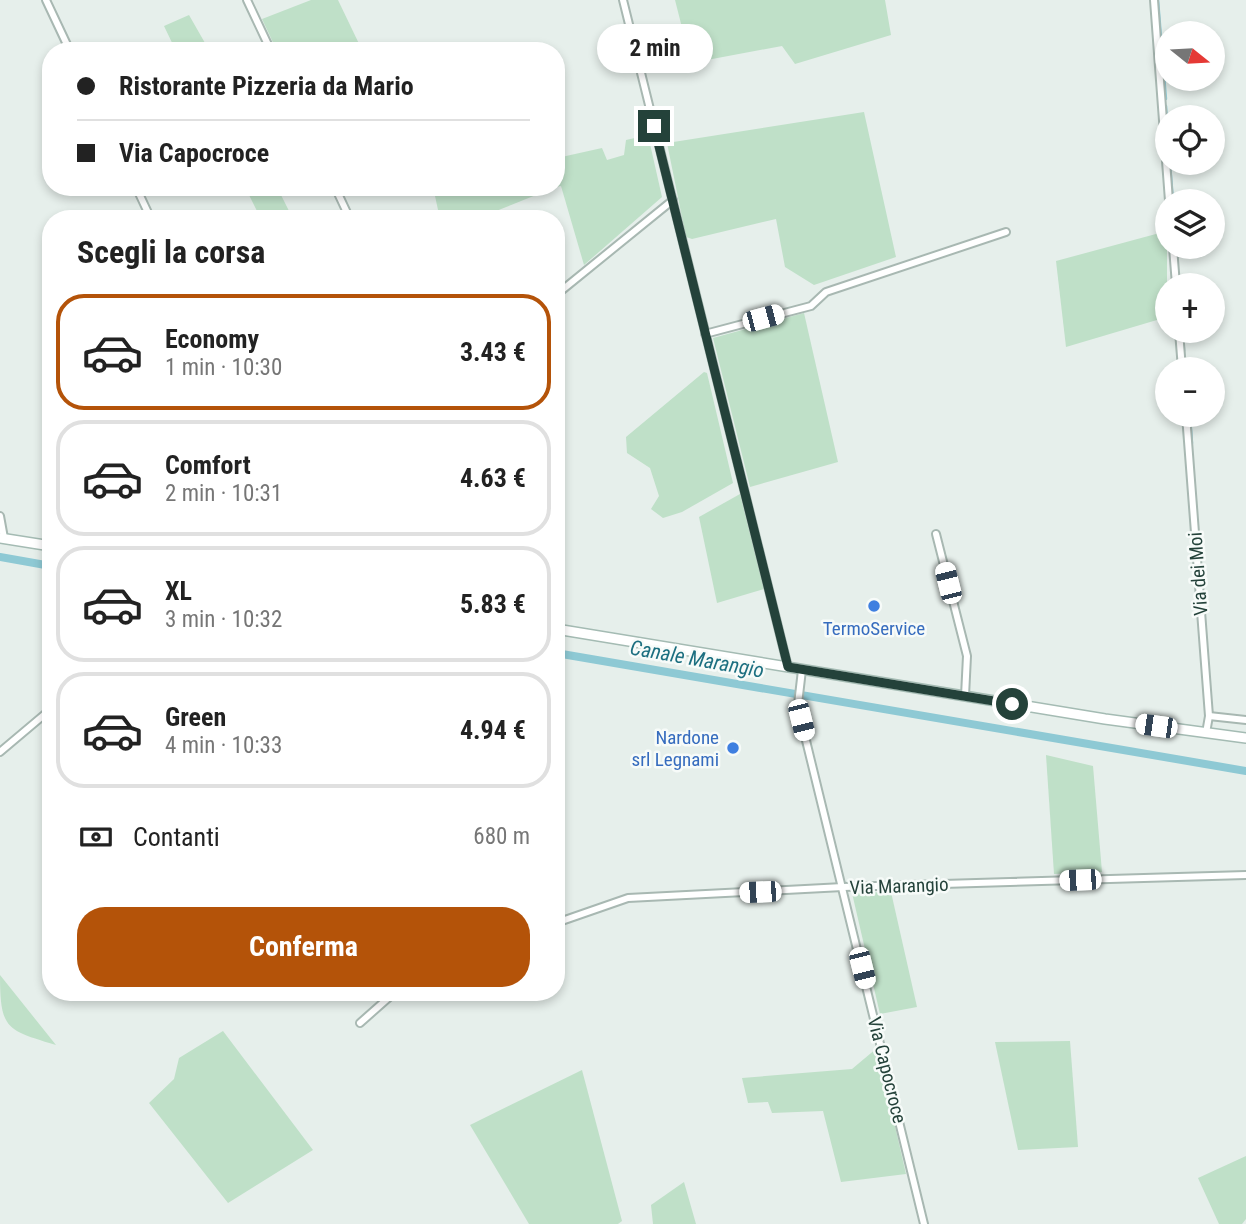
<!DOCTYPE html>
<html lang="it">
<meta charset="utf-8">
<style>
body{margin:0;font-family:"Roboto Condensed",sans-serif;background:#f6f6f6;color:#222;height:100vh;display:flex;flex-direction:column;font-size:26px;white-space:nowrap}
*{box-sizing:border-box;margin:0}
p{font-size:23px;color:#767676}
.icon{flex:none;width:38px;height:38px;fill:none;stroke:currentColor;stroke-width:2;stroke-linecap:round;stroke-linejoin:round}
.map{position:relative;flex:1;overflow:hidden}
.details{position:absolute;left:42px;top:210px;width:523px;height:791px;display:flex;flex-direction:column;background:#fff;border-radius:28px;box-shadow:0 4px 10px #0003}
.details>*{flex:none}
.hud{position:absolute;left:42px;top:42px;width:523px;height:154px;border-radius:28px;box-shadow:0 4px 10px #0003;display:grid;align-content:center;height:154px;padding:0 35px;background:#fff}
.needle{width:46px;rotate:108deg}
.tools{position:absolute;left:1155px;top:21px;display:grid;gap:14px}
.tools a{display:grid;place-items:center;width:70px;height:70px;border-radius:50%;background:#fff;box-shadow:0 4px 10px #0003;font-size:35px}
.end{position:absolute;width:32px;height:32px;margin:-16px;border:9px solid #24423a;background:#fff;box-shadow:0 0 0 4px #fff}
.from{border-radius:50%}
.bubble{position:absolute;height:49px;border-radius:24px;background:#fff;box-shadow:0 4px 10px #0003;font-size:23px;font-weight:700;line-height:49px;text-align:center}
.car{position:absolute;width:21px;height:42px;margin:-21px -10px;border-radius:9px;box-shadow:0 0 5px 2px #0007;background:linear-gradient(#fff 24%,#345 0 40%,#fff 0 76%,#345 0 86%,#fff 0)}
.hud b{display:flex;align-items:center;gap:24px;height:66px;font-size:26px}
.hud b+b{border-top:2px solid #e0e0e0}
.hud i{width:18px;height:18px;background:#222}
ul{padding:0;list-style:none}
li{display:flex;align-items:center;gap:21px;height:116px;margin:0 14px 10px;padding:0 21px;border:4px solid #e0e0e0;border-radius:28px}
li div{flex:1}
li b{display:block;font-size:26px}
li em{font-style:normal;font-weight:700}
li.selected{border-color:#b45309}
li>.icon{width:63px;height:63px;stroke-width:1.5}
h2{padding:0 35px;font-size:32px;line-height:84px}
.pay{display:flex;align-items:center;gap:18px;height:77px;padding:0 35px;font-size:26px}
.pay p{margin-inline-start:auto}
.button{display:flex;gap:14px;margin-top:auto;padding:14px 35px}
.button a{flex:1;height:80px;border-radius:28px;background:#b45309;color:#fff;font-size:28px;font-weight:700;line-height:80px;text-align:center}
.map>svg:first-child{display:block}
.green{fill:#bfe0c8}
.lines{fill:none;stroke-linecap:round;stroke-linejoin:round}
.stream{stroke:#8ec9d4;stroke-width:2.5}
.canal{stroke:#8ec9d4;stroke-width:8}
.minor-casing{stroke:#a8b8b2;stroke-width:10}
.secondary-casing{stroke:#a4bbb3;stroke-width:12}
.minor{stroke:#fff;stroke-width:6}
.secondary{stroke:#fff;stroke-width:9}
.route{stroke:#24423a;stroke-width:9}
.shop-dot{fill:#3f7fe0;stroke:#f7fbf9;stroke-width:2.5}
.labels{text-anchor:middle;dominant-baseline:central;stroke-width:5;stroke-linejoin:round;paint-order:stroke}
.street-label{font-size:19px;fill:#24423a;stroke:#f7fbf9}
.shop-label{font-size:19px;fill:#366cbe;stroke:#f7fbf9}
.water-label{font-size:21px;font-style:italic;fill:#1c6f80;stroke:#f7fbf9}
</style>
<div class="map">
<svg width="1246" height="1224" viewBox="0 0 1246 1224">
<rect width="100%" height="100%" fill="#e6efeb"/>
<g class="green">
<polygon points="311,0 338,0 362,50 277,51 262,19"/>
<polygon points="675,0 885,0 891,35 795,64 782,46 691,63"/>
<polygon points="189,15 209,50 210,51 176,51 164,26"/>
<polygon points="864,112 896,257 814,285 785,267 776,219 692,239 686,237 667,143"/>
<polygon points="648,135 662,197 584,265 561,186 556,187 557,158 602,148 607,160 624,155 626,140"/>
<polygon points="245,187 277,187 293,219 261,219"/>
<polygon points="433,187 556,187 476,219 440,219"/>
<polygon points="1167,231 1167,317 1066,347 1056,261"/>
<polygon points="804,313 838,462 750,487 713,338"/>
<polygon points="704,372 707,373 733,483 682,512 663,518 651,509 659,496 650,468 627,453 626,437"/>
<polygon points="740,494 764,589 717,603 699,517"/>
<polygon points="1046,755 1093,766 1102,872 1054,874"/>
<polygon points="891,892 917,1007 880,1014 852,893"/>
<path d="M 0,975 L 56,1045 C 6,1030 0,1029 0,975 Z"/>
<polygon points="223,1031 313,1150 228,1203 149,1103 174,1079 179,1058"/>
<polygon points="1070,1041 1078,1147 1018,1150 995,1042"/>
<polygon points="877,1048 906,1174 841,1182 823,1111 772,1113 768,1102 748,1103 742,1078 852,1069"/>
<polygon points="582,1070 622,1221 618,1224 529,1224 470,1125"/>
<polygon points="1246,1156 1246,1219 1242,1224 1219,1224 1198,1178"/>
<polygon points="684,1182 696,1224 653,1224 651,1205"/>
</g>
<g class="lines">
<g class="stream">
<polyline points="1158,0 1166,99"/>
<polyline points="1166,106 1167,121"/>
<polyline points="1170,163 1173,201"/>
<polyline points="1176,247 1179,285"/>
<polyline points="1183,331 1184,351"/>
<polyline points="1186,359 1187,369"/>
<polyline points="1190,415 1192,443"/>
</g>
<g class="canal">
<polyline points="0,557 51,566"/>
<polyline points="556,653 1246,771"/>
</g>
<g class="minor-casing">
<g id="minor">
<polyline points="46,0 70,51"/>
<polyline points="247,0 271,51"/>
<polyline points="623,0 788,667"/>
<polyline points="1154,0 1169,201"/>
<polyline points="136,187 151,219"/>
<polyline points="335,187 350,219"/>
<polyline points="1173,247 1176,285"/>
<polyline points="556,295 673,200"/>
<polyline points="1179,331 1182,369"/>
<polyline points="705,334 811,306 826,292 1006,232"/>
<polyline points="1186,415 1209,716 1206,733"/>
<polyline points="0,516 4,538"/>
<polyline points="936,534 967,656 965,696"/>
<polyline points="802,670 798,704 801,720 924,1224"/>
<polyline points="1209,716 1246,720"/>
<polyline points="0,752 51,709"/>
<polyline points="556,923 628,898 843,887 1246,875"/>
<polyline points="360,1023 395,992"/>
</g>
</g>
<g class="secondary-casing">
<g id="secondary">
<polyline points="0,538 51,546"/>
<polyline points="556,629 1105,719 1246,738"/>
</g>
</g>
<use href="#minor" class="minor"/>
<use href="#secondary" class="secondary"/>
</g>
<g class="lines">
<polyline class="route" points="654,126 788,667 1012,704"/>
</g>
<g class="shop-dot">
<circle cx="874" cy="606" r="7"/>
<circle cx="733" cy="748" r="7"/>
</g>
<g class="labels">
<g class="street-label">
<text transform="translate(1198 574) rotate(-94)">Via dei Moi</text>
<text transform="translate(899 886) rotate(-2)">Via Marangio</text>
<text transform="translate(887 1070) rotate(76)">Via Capocroce</text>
</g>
<g class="shop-label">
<text x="874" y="628">TermoService</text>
<text x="719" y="737" text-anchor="end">Nardone<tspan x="719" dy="22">srl Legnami</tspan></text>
</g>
<g class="water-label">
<text transform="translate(697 659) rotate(10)">Canale Marangio</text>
</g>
</g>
</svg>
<div class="tools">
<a><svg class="needle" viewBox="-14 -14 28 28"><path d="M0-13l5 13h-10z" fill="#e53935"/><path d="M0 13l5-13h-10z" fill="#767676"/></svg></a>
<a><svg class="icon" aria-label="locate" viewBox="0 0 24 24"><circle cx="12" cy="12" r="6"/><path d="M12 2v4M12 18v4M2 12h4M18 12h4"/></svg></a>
<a><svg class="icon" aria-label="layers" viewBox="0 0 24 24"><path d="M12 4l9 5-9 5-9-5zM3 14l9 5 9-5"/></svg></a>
<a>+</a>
<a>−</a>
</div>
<i class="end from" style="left:1012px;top:704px"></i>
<i class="end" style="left:654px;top:126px"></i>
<div class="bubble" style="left:597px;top:24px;width:116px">2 min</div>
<i class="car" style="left:763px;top:318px;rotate:75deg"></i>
<i class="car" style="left:948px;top:583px;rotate:346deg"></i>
<i class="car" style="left:801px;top:720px;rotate:166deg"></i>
<i class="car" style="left:1156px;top:726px;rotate:278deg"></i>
<i class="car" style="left:1080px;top:880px;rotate:268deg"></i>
<i class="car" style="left:760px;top:892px;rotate:268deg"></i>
<i class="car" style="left:862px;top:968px;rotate:166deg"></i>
<div class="hud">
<b><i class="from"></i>Ristorante Pizzeria da Mario</b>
<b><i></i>Via Capocroce</b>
</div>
<section class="details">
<h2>Scegli la corsa</h2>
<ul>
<li class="selected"><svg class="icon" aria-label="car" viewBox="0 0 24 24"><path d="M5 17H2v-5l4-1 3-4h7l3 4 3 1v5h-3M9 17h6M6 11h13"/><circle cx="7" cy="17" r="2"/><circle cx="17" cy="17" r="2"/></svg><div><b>Economy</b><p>1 min · 10:30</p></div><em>3.43 €</em></li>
<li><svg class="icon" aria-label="car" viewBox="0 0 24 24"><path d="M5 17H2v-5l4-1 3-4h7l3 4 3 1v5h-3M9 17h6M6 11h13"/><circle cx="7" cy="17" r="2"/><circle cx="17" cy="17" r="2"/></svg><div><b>Comfort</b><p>2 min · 10:31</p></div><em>4.63 €</em></li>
<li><svg class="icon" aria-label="car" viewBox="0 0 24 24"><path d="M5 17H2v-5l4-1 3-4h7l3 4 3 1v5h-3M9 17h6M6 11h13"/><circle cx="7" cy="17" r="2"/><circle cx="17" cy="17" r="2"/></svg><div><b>XL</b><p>3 min · 10:32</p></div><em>5.83 €</em></li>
<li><svg class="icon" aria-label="car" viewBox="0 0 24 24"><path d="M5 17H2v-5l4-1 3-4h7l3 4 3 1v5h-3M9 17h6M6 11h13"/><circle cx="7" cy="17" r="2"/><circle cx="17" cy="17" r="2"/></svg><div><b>Green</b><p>4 min · 10:33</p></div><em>4.94 €</em></li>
</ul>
<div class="pay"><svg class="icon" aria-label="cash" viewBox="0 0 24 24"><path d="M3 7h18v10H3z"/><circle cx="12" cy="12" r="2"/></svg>Contanti<p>680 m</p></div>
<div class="button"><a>Conferma</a></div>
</section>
</div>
